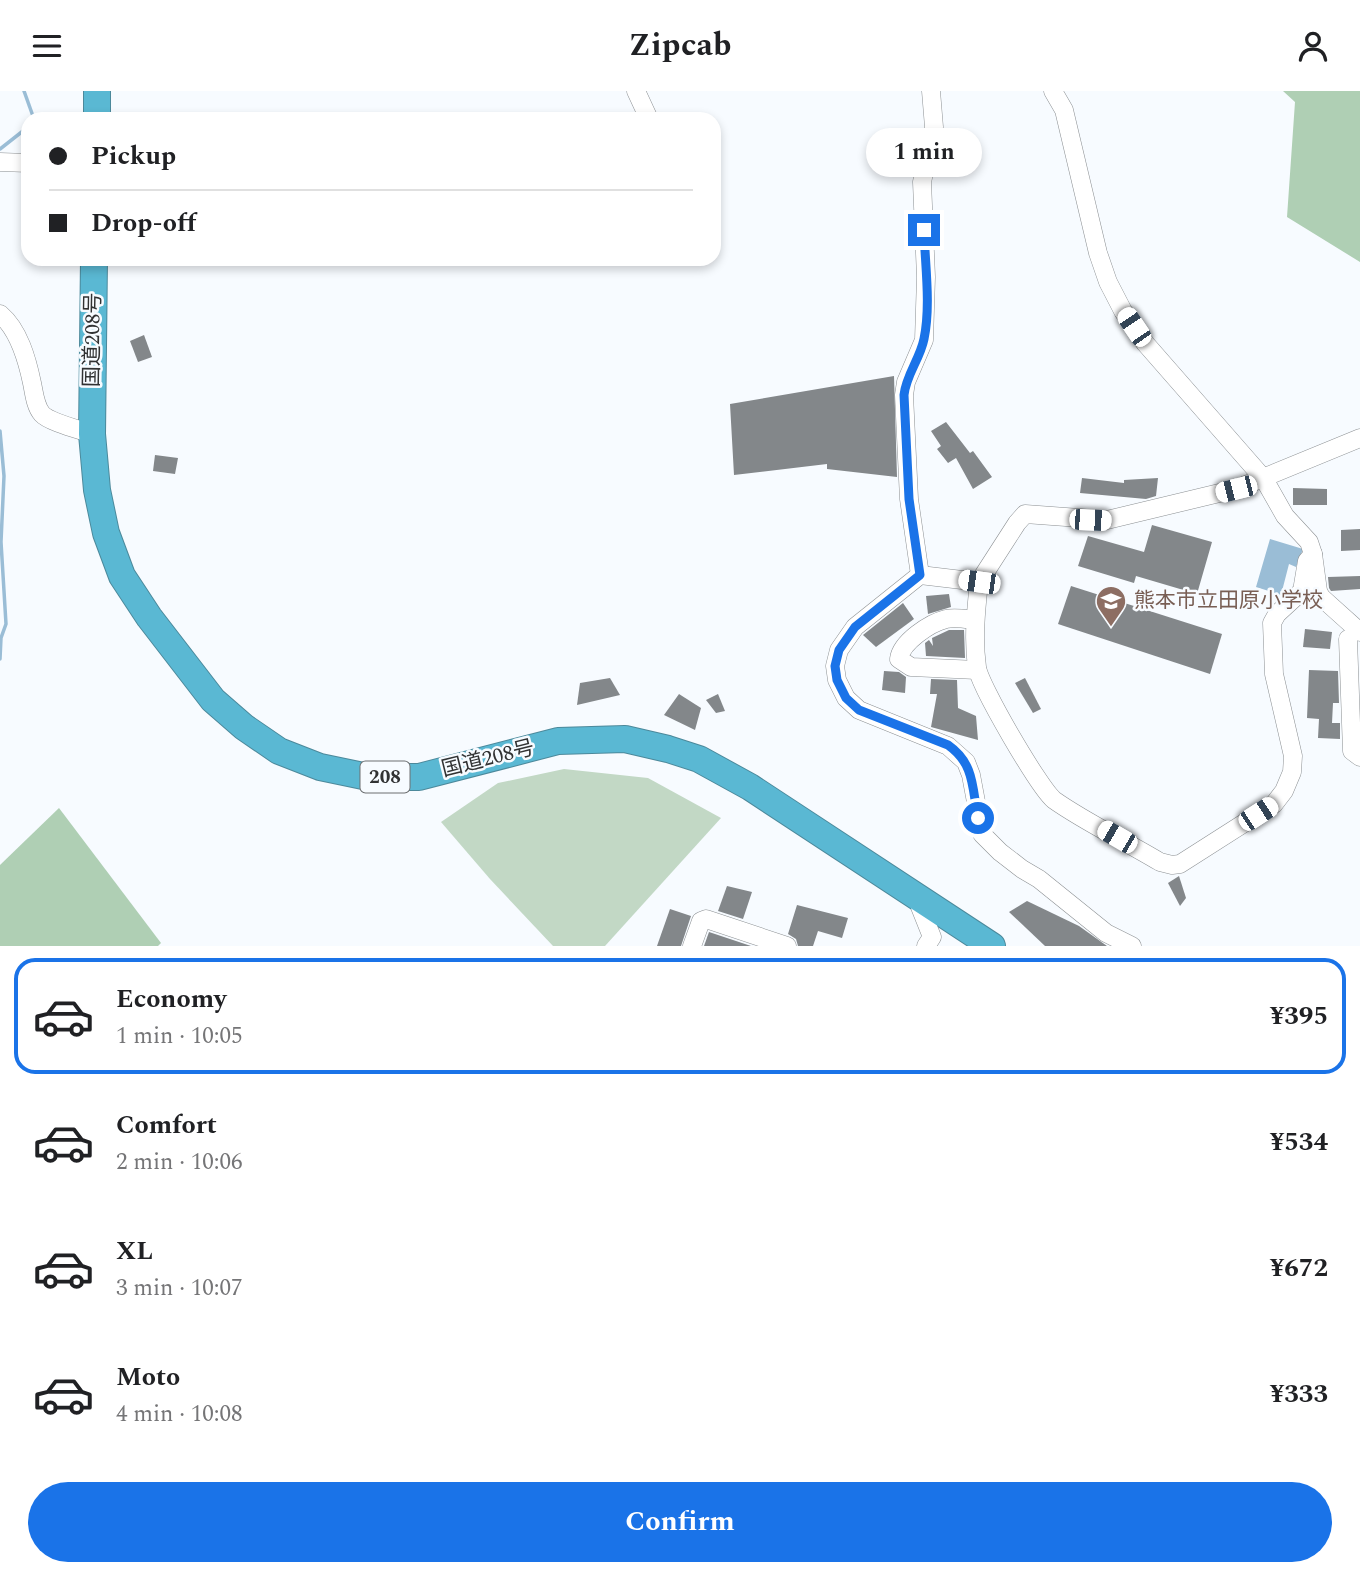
<!DOCTYPE html>
<meta charset="utf-8">
<style>
body{margin:0;font-family:Spectral,"Noto Sans JP",serif;background:#f2f2f2;color:#202124;height:100vh;display:flex;flex-direction:column;font-size:26px;white-space:nowrap}
*{box-sizing:border-box;margin:0}
p{font-size:23px;color:#757577}
.icon{flex:none;width:38px;height:38px;fill:none;stroke:currentColor;stroke-width:2;stroke-linecap:round;stroke-linejoin:round}
.map{position:relative;height:855px;overflow:hidden}
.side{display:flex;flex-direction:column;background:#fff;flex:1}
.side>*{flex:none}
.hud{position:absolute;left:21px;top:21px;width:700px;height:154px;border-radius:21px;box-shadow:0 4px 10px #0003;display:grid;align-content:center;height:154px;padding:0 28px;background:#fff}
.end{position:absolute;width:32px;height:32px;margin:-16px;border:9px solid #1a73e8;background:#fff;box-shadow:0 0 0 4px #fff}
.from{border-radius:50%}
.bubble{position:absolute;height:49px;border-radius:24px;background:#fff;box-shadow:0 4px 10px #0003;font-size:23px;font-weight:700;line-height:49px;text-align:center}
.car{position:absolute;width:21px;height:42px;margin:-21px -10px;border-radius:9px;box-shadow:0 0 5px 2px #0007;background:linear-gradient(#fff 24%,#345 0 40%,#fff 0 76%,#345 0 86%,#fff 0)}
.hud b{display:flex;align-items:center;gap:24px;height:66px;font-size:26px}
.hud b+b{border-top:2px solid #e0e0e0}
.hud i{width:18px;height:18px;background:#202124}
ul{padding:12px 0 0;list-style:none}
li{display:flex;align-items:center;gap:21px;height:116px;margin:0 14px 10px;padding:0 14px;border:4px solid transparent;border-radius:21px}
li div{flex:1}
li b{display:block;font-size:26px}
li em{font-style:normal;font-weight:700}
li.current{border-color:#1a73e8}
li>.icon{width:63px;height:63px;stroke-width:1.5}
.cta{display:flex;gap:14px;margin-top:auto;padding:14px 28px}
.cta a{flex:1;height:80px;border-radius:42px;background:#1a73e8;color:#fff;font-size:28px;font-weight:700;line-height:80px;text-align:center}
header{display:flex;justify-content:space-between;align-items:center;height:91px;padding:0 28px;background:#fff;font-size:32px;font-weight:700}
.map>svg:first-child{display:block}
.green{fill:#c2d8c5}
.forest{fill:#afcfb4}
.water{fill:#9abdd6}
.lines{fill:none;stroke-linecap:round;stroke-linejoin:round}
.stream{stroke:#9abdd6;stroke-width:3.5}
.building{fill:#83878a}
.minor-casing{stroke:#8c9093;stroke-width:19}
.highway-casing{stroke:#4c899b;stroke-width:28}
.minor{stroke:#fff;stroke-width:18}
.highway{stroke:#5ab8d3;stroke-width:26}
.route{stroke:#1a73e8;stroke-width:9}
.labels{text-anchor:middle;dominant-baseline:central;stroke-width:5;stroke-linejoin:round;paint-order:stroke}
.shield{fill:#f7fbff;stroke:#6c6e70;stroke-width:2}
.shield-label{font-size:19px;font-weight:bold;fill:#313233}
.street-label{font-size:21px;fill:#313233;stroke:#f7fbff}
.education-label{font-size:21px;fill:#785e54;stroke:#f7fbff;text-anchor:start}
</style>
<header><svg class="icon" aria-label="menu" viewBox="0 0 24 24"><path d="M4 6h16M4 12h16M4 18h16"/></svg>Zipcab<svg class="icon" aria-label="person" viewBox="0 0 24 24"><circle cx="12" cy="8" r="4"/><path d="M4 21q1-7 8-7t8 7"/></svg></header>
<div class="map">
<svg width="1360" height="855" viewBox="0 0 1360 855">
<rect width="100%" height="100%" fill="#f7fbff"/>
<polygon class="green" points="564,678 648,687 721,727 605,855 553,855 490,788 441,731 498,692"/>
<g class="forest">
<polygon points="1283,0 1360,0 1360,171 1287,126 1295,11"/>
<polygon points="59,717 161,852 158,855 0,855 0,774"/>
</g>
<polygon class="water" points="1270,448 1303,458 1296,476 1289,473 1281,504 1256,496"/>
<g class="lines">
<g class="stream">
<polyline points="24,0 34,28"/>
<polyline points="0,58 28,36"/>
<polyline points="0,340 4,385 1,451 6,533 1,547 0,568"/>
</g>
</g>
<g class="building">
<polygon points="144,244 152,266 138,271 130,250"/>
<polygon points="894,285 897,386 827,378 827,373 734,384 730,313"/>
<polygon points="946,331 970,362 973,360 992,386 973,398 956,367 948,372 937,358 941,355 931,340"/>
<polygon points="155,364 178,367 175,383 153,380"/>
<polygon points="1082,387 1124,392 1124,389 1158,387 1156,405 1146,408 1080,402"/>
<polygon points="1293,397 1327,398 1327,414 1293,414"/>
<polygon points="1152,434 1212,451 1197,503 1136,485 1134,492 1078,475 1088,445 1144,461"/>
<polygon points="1360,438 1360,459 1341,460 1341,439"/>
<polygon points="1360,485 1360,498 1331,500 1329,497 1328,486"/>
<polygon points="1071,495 1222,543 1210,583 1058,533"/>
<polygon points="949,503 951,516 928,523 926,505"/>
<polygon points="903,512 914,528 876,556 863,544"/>
<polygon points="1305,538 1332,541 1330,558 1303,556"/>
<polygon points="949,539 964,539 965,567 926,565 925,552 929,549 933,555 932,547"/>
<polygon points="1309,579 1338,580 1339,612 1333,612 1332,632 1340,632 1340,648 1318,647 1319,628 1307,627"/>
<polygon points="884,580 899,581 906,586 905,602 882,599"/>
<polygon points="610,587 620,604 577,614 580,592"/>
<polygon points="1025,587 1041,618 1033,622 1015,592"/>
<polygon points="931,588 957,589 958,617 976,625 978,649 931,636 937,603 930,603"/>
<polygon points="679,603 701,617 695,639 664,624"/>
<polygon points="718,603 725,620 716,622 706,609"/>
<polygon points="1179,785 1186,807 1180,815 1168,792"/>
<polygon points="727,795 752,801 743,828 718,820"/>
<polygon points="1027,810 1079,835 1107,855 1045,855 1009,821"/>
<polygon points="797,814 848,827 842,847 818,840 813,855 798,855 796,848 788,843"/>
<polygon points="670,818 691,825 681,855 657,855"/>
<polygon points="709,841 751,855 704,855"/>
</g>
<g class="lines">
<g class="minor-casing">
<g id="minor">
<polyline points="636,0 649,28"/>
<polyline points="1053,0 1064,19 1098,162 1108,191 1123,220 1145,252 1264,388 1285,425 1309,451 1313,463 1318,500 1321,506 1360,541"/>
<polyline points="0,71 28,72"/>
<path d="M 0,223 C 19,239 27,268 32,292 C 34,301 35,315 42,323 C 49,331 81,339 92,343"/>
<polyline points="920,484 909,408 904,304 906,291 924,249 926,186 922,91 934,36 931,0"/>
<path d="M 979,491 C 976,519 973,548 977,576 C 979,594 1040,698 1054,709 C 1085,731 1127,751 1160,771 L 1172,774 L 1180,773 L 1274,713 L 1284,700 L 1292,681 L 1293,665 L 1274,583 L 1272,532 L 1277,523 L 1302,500 L 1307,470 L 1313,463"/>
<path d="M 975,529 C 966,528 955,526 946,528 C 930,532 901,551 899,568 L 911,576 L 977,579"/>
<polyline points="1348,548 1352,660 1360,666"/>
<polyline points="924,809 920,816 932,846 926,855"/>
<polyline points="692,855 701,830 706,828 787,855"/>
<polyline points="1132,855 1106,842 1039,788 1022,778 1000,761 982,743 971,684 966,671 948,655 859,619 846,607 837,589 835,575 839,559 855,536 920,484 979,491 1017,432 1025,423 1107,429 1236,398 1360,347"/>
</g>
</g>
<g class="highway-casing">
<g id="highway">
<polyline points="97,28 97,0"/>
<polyline points="94,168 92,343 97,399 106,442 122,485 149,526 213,609 244,636 279,660 320,676 368,686 419,686 558,650 625,648 668,658 699,668 750,696 992,855"/>
</g>
</g>
<use href="#minor" class="minor"/>
<use href="#highway" class="highway"/>
</g>
<g class="lines">
<path class="route" d="M 924,139 C 925,174 931,214 924,248 C 920,268 906,284 904,304 L 909,408 L 920,484 L 855,536 L 839,559 L 835,575 L 837,589 L 846,607 L 859,619 L 948,654 C 975,673 972,697 978,727"/>
</g>
<defs>
<g id="school-pin" transform="scale(1.575)"><path d="M0 17L-7.5 6A9.5 9.5 0 1 1 7.5 6Z" fill="#8d6e63" stroke="#f7fbff"/><path d="M0-5L7-2L0 1L-7-2ZM-4 1L0 2.5L4 1V4Q0 6-4 4Z" fill="#fff"/></g>
</defs>
<g fill-rule="evenodd">
<use href="#school-pin" x="1111" y="510"/>
</g>
<g class="labels">
<rect class="shield" x="360.5" y="670.5" width="49" height="31" rx="5"/>
<g class="shield-label">
<text x="385" y="686">208</text>
</g>
<g class="street-label">
<text transform="translate(93 249) rotate(-89)">国道208号</text>
<text transform="translate(488 668) rotate(-14)">国道208号</text>
</g>
<g class="education-label">
<text x="1134" y="510">熊本市立田原小学校</text>
</g>
</g>
</svg>
<i class="end from" style="left:978px;top:727px"></i>
<i class="end" style="left:924px;top:139px"></i>
<div class="bubble" style="left:866px;top:37px;width:116px">1 min</div>
<i class="car" style="left:1134px;top:236px;rotate:326deg"></i>
<i class="car" style="left:1236px;top:398px;rotate:256deg"></i>
<i class="car" style="left:1090px;top:429px;rotate:92deg"></i>
<i class="car" style="left:979px;top:491px;rotate:278deg"></i>
<i class="car" style="left:1258px;top:723px;rotate:57deg"></i>
<i class="car" style="left:1117px;top:746px;rotate:300deg"></i>
<div class="hud">
<b><i class="from"></i>Pickup</b>
<b><i></i>Drop-off</b>
</div>
</div>
<section class="side">
<ul>
<li class="current"><svg class="icon" aria-label="car" viewBox="0 0 24 24"><path d="M5 17H2v-5l4-1 3-4h7l3 4 3 1v5h-3M9 17h6M6 11h13"/><circle cx="7" cy="17" r="2"/><circle cx="17" cy="17" r="2"/></svg><div><b>Economy</b><p>1 min · 10:05</p></div><em>¥395</em></li>
<li><svg class="icon" aria-label="car" viewBox="0 0 24 24"><path d="M5 17H2v-5l4-1 3-4h7l3 4 3 1v5h-3M9 17h6M6 11h13"/><circle cx="7" cy="17" r="2"/><circle cx="17" cy="17" r="2"/></svg><div><b>Comfort</b><p>2 min · 10:06</p></div><em>¥534</em></li>
<li><svg class="icon" aria-label="car" viewBox="0 0 24 24"><path d="M5 17H2v-5l4-1 3-4h7l3 4 3 1v5h-3M9 17h6M6 11h13"/><circle cx="7" cy="17" r="2"/><circle cx="17" cy="17" r="2"/></svg><div><b>XL</b><p>3 min · 10:07</p></div><em>¥672</em></li>
<li><svg class="icon" aria-label="car" viewBox="0 0 24 24"><path d="M5 17H2v-5l4-1 3-4h7l3 4 3 1v5h-3M9 17h6M6 11h13"/><circle cx="7" cy="17" r="2"/><circle cx="17" cy="17" r="2"/></svg><div><b>Moto</b><p>4 min · 10:08</p></div><em>¥333</em></li>
</ul>
<div class="cta"><a>Confirm</a></div>
</section>
